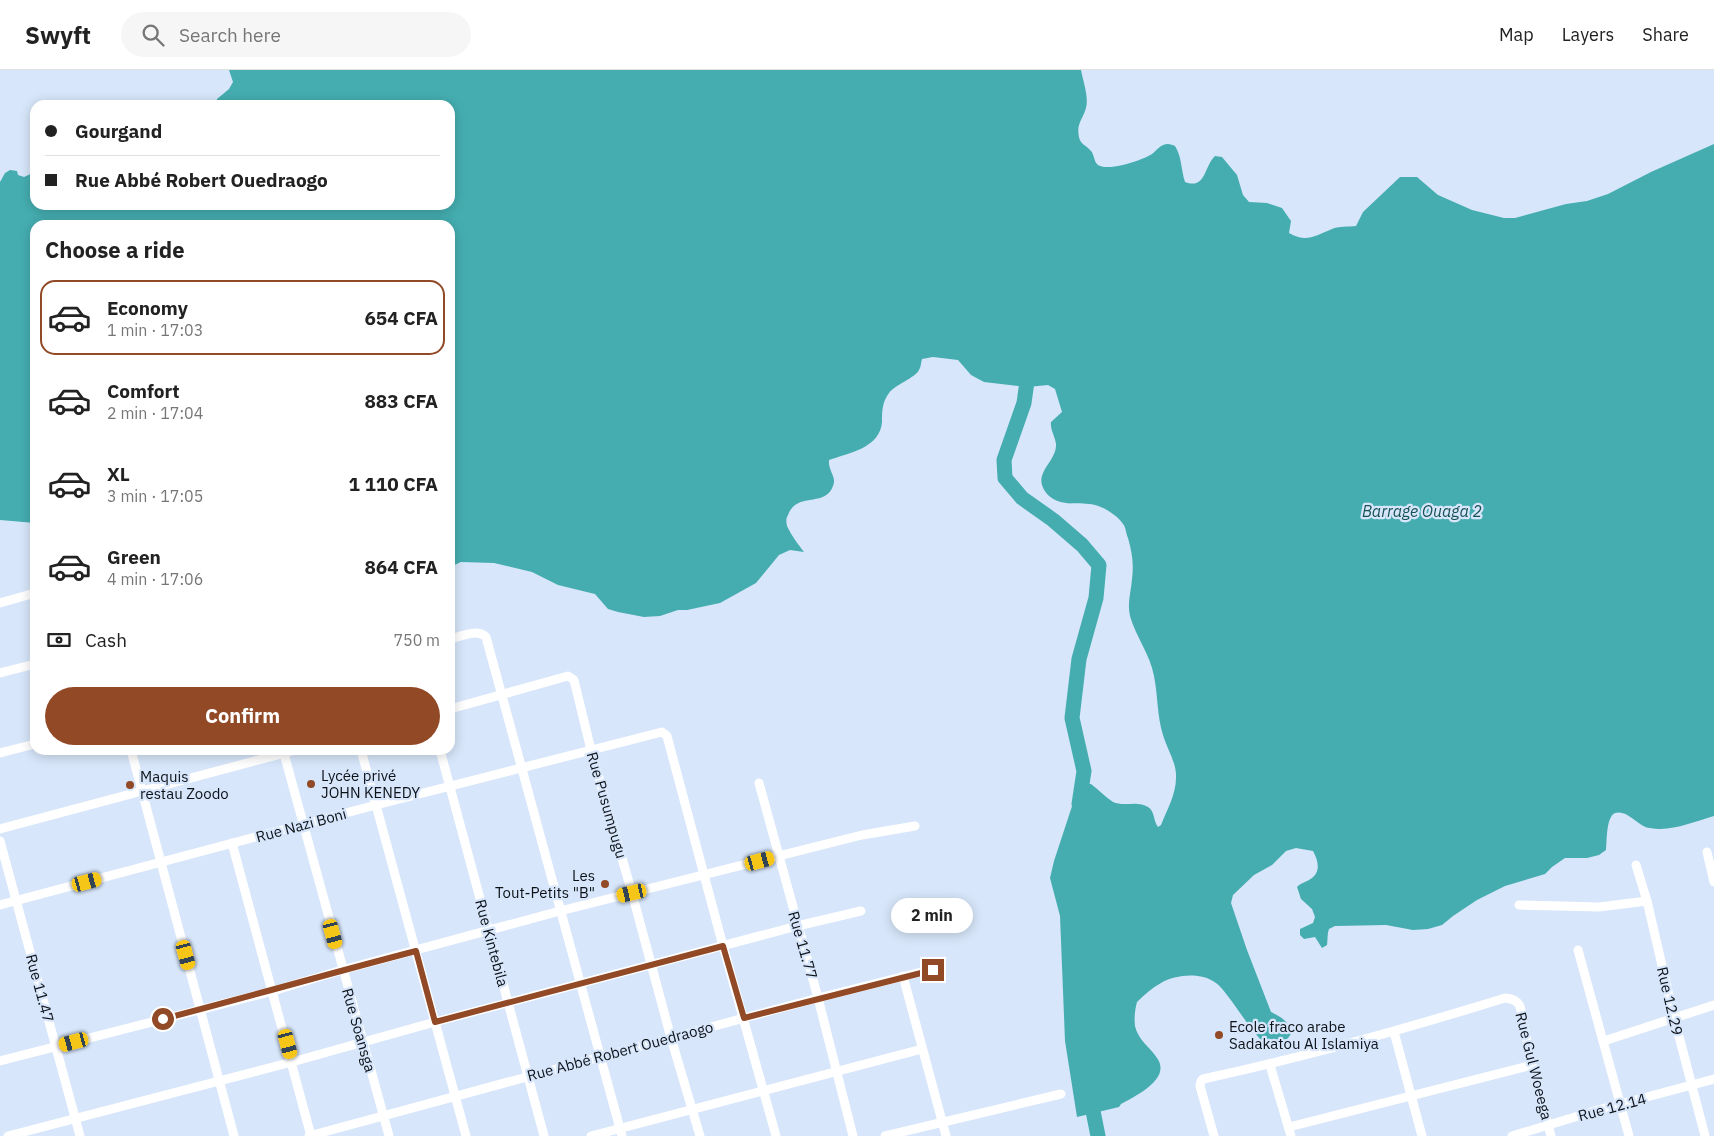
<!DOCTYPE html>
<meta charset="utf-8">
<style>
body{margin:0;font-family:"IBM Plex Sans",sans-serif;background:#f6f6f6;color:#222;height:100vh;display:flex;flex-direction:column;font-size:19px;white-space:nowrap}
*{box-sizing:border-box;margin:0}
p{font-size:16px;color:#767676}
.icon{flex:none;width:28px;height:28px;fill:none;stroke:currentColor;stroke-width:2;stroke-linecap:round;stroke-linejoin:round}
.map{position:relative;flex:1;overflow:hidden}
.side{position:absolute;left:30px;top:150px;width:425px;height:535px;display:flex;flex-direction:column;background:#fff;border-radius:15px;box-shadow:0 2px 12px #0003}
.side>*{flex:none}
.guide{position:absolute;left:30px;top:30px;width:425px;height:110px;border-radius:15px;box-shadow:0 2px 12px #0003;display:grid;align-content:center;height:110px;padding:0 15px;background:#fff}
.end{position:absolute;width:22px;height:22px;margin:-11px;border:6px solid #914926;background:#fff;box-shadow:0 0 0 2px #fff}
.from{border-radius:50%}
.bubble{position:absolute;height:35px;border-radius:18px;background:#fff;box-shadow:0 2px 12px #0003;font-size:16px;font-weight:800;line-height:35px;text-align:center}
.car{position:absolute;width:15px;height:30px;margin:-15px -8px;border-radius:6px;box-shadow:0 0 4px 1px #0007;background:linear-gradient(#f5c518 24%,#345 0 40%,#f5c518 0 76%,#345 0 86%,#f5c518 0)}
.guide b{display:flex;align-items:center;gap:18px;height:48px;font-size:19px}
.guide b+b{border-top:1px solid #e0e0e0}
.guide i{width:12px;height:12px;background:#222}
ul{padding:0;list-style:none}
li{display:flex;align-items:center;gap:15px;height:75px;margin:0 10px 8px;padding:0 5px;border:2px solid transparent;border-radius:15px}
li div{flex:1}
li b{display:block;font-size:19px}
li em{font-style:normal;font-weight:800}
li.current{border-color:#914926}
li>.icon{width:45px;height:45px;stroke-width:1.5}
h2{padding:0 15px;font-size:22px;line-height:60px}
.pay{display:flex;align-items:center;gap:12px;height:55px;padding:0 15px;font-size:19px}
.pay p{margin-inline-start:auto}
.action{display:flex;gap:10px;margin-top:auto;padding:10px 15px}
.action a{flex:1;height:58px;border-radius:30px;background:#914926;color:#fff;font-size:20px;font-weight:800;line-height:58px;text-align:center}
header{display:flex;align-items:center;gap:30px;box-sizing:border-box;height:70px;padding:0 25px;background:#fff;border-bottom:1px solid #e0e0e0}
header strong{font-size:24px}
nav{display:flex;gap:28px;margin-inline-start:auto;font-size:18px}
.search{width:350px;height:45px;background:#f6f6f6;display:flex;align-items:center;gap:12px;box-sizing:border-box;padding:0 18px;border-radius:28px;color:#767676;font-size:19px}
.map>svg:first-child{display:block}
.water{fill:#45adb0}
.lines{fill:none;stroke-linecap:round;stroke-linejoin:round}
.river{stroke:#45adb0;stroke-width:15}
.minor{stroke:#fff;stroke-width:9}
.route{stroke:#914926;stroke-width:6}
.poi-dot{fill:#914926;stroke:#d7e6fa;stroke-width:2}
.labels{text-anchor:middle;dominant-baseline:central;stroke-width:4.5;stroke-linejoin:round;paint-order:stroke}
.poi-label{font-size:15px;fill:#0d1219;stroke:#d7e6fa;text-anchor:start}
.street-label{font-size:15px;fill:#0d1219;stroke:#d7e6fa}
.water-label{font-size:16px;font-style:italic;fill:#165254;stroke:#d7e6fa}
</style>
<header>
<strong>Swyft</strong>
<div class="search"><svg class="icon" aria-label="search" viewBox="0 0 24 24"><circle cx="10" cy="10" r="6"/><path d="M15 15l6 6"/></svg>Search here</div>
<nav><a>Map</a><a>Layers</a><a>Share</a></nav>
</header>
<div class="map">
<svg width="1714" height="1066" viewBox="0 0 1714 1066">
<rect width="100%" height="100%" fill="#d7e6fa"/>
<path class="water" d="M 229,0 L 1081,0 C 1083,11 1089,27 1086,38 C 1083,49 1076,54 1079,67 C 1080,74 1086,75 1091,81 C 1094,84 1094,91 1097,94 C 1105,103 1143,90 1152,84 C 1157,80 1161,74 1168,74 C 1170,74 1173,75 1175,76 C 1182,87 1181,100 1185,112 C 1206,120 1204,96 1215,86 L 1222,87 L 1237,105 L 1243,125 L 1249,132 L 1267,133 L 1282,138 L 1291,151 L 1289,163 C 1306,173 1315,166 1332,159 C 1338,156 1349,157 1356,156 L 1363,142 L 1400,107 L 1417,107 L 1438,125 L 1472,140 L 1504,148 L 1515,148 L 1566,134 L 1587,131 L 1608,124 L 1651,102 L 1714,74 L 1714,746 C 1693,752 1671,762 1650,758 C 1638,757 1628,739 1615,743 C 1606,747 1607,771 1606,780 L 1599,785 L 1587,788 L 1565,788 L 1552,797 L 1545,804 L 1505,816 L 1477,830 L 1453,846 L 1442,855 L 1428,859 L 1413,860 L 1386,855 L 1335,856 L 1329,859 C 1327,864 1328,869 1327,875 L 1322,878 L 1315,867 L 1304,869 L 1300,865 L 1300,859 L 1313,853 L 1315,847 L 1312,839 L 1301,829 L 1297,817 C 1302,812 1307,812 1312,808 C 1321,801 1318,790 1313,781 L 1296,778 L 1286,781 L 1272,795 L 1254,805 L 1233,825 L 1231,833 L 1247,880 L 1271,942 C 1281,947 1287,950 1292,962 C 1288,969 1281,978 1272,977 C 1257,975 1230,923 1216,913 C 1202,902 1176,904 1161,913 C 1152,918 1144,925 1137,932 C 1135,939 1134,948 1135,956 C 1138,970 1150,977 1157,988 C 1172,1009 1135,1026 1121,1034 L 1119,1037 L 1077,1047 L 1065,971 L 1060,846 L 1050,808 L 1054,791 L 1078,718 L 1084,714 L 1091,714 C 1098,719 1105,727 1113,732 C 1124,737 1138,730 1148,737 C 1155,741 1153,751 1158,757 L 1161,755 C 1167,740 1176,724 1176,708 C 1177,693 1167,679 1163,665 C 1157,646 1158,626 1154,606 C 1150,584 1136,567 1130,546 C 1127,533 1131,522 1132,509 C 1134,494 1132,482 1128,468 C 1126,464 1126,457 1123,454 C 1118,446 1104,437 1095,435 C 1079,431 1062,438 1048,425 C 1029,404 1057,393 1056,374 C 1055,366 1050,360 1051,352 L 1062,342 L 1055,319 L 1048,315 L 1027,317 L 984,312 L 971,305 L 958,290 L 933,287 L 922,289 C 921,292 921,297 919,300 C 915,308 896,314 889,323 C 882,332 882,342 882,352 C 880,378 849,383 829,390 C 828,401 837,407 833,416 C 825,438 797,421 788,445 C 786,448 786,452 787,456 C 791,465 798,474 804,482 L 790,480 L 779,485 L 756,513 L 720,533 L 687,540 L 678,540 L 660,546 L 644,547 L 618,542 L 608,539 L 595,524 L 558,515 L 532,502 L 494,493 L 461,492 L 450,497 L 450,155 L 35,155 L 35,453 L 0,450 L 0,112 L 5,103 L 10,100 L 17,101 L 18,105 L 24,107 L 35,102 L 35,135 L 450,135 L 450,35 L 217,35 L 217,29 L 229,19 L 233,12 Z"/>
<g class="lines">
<g class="river">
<polyline points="1029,297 1024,333 1004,390 1005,408 1022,428 1053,450 1082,475 1099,495 1096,528 1079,589 1072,648 1084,701 1079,734"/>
<polyline points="1090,1026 1098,1066"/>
</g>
<g class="minor">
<polyline points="0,533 35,523"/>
<path d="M 450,569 C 460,567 477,558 486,567 L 622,1066"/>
<polyline points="0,603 35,594"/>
<polyline points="450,639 568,606 574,610 591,680 632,823 671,968 700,1066"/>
<polyline points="131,680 234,1066"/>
<polyline points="283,680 389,1066"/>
<polyline points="361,680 466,1066"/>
<polyline points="440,680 544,1066"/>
<polyline points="0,683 35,674"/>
<polyline points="759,713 818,928 853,1066"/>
<polyline points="0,759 296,680"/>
<polyline points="0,771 80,1066"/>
<polyline points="232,773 311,1066"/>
<polyline points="1707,782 1714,812"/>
<polyline points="1636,795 1647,831 1674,947 1705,1066"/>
<polyline points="0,835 376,735 662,662 667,666 723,876 776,1066"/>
<polyline points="1519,835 1599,837 1647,831"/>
<polyline points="1578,880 1629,1066"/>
<polyline points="903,906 946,1066"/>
<polyline points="1394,962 1422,1066"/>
<polyline points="1604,971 1714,935"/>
<polyline points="0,991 273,921 342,900 560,841 862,765 915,756"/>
<polyline points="1270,995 1291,1066"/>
<polyline points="1289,1057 1532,995"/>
<polyline points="8,1066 292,992 435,952 797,856 861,841"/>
<polyline points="309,1066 818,928 933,899"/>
<polyline points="591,1066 922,979"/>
<polyline points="885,1066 1061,1024"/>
<path d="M 1214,1066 L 1200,1016 L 1201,1011 L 1203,1009 C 1305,987 1405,959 1505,928 C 1513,929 1516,930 1520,936 L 1532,995 L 1551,1066"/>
<polyline points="1512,1066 1598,1040 1714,1009"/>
</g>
</g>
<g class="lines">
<path class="route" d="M 163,949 C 248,927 331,903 416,881 L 435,952 L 723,876 L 744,948 L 933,900"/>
</g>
<g class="poi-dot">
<circle cx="311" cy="714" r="5"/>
<circle cx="130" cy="715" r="5"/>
<circle cx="605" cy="814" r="5"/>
<circle cx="1219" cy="965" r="5"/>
</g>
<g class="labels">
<g class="poi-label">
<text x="321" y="705">Lycée privé<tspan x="321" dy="17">JOHN KENEDY</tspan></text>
<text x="140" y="706">Maquis<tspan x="140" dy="17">restau Zoodo</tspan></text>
<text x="595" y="805" text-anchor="end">Les<tspan x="595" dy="17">Tout-Petits "B"</tspan></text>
<text x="1229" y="956">Ecole fraco arabe<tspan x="1229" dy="17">Sadakatou Al Islamiya</tspan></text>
</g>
<g class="street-label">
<text transform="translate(607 735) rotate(74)">Rue Pusumpugu</text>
<text transform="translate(301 755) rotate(-15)">Rue Nazi Boni</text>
<text transform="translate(492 873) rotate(75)">Rue Kintebila</text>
<text transform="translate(803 875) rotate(74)">Rue 11.77</text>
<text transform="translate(40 918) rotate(75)">Rue 11.47</text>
<text transform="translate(1670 931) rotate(77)">Rue 12.29</text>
<text transform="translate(359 960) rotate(74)">Rue Soansga</text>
<text transform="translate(620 981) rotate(-15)">Rue Abbé Robert Ouedraogo</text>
<text transform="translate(1534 996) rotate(76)">Rue Gul Woeega</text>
<text transform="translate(1612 1037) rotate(-15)">Rue 12.14</text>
</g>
<g class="water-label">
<text x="1422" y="441">Barrage Ouaga 2</text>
</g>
</g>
</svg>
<i class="end from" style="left:163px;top:949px"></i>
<i class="end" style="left:933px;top:900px"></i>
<div class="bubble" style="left:891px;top:828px;width:82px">2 min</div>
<i class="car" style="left:760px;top:791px;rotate:75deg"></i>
<i class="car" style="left:87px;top:812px;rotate:75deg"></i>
<i class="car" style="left:632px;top:823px;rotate:257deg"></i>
<i class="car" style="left:333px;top:864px;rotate:165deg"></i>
<i class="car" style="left:186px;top:885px;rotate:165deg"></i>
<i class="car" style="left:74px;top:972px;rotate:255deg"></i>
<i class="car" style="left:288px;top:974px;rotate:165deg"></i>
<div class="guide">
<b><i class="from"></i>Gourgand</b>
<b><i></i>Rue Abbé Robert Ouedraogo</b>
</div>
<section class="side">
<h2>Choose a ride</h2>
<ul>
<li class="current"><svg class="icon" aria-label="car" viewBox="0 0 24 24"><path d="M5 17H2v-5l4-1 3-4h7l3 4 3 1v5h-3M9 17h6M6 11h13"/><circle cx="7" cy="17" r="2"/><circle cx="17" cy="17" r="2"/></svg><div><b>Economy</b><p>1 min · 17:03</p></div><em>654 CFA</em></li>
<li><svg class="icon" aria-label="car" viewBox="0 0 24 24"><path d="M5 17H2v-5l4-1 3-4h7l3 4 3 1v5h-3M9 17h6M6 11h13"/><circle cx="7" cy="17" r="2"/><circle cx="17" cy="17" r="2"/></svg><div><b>Comfort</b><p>2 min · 17:04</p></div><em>883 CFA</em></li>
<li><svg class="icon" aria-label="car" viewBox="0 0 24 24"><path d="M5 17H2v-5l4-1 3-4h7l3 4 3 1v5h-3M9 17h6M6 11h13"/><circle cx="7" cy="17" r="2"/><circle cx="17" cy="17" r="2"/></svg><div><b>XL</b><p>3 min · 17:05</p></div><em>1 110 CFA</em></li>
<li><svg class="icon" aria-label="car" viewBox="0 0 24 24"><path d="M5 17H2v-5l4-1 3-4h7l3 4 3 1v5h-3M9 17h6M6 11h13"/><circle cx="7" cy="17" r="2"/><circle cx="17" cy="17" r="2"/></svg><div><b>Green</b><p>4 min · 17:06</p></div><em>864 CFA</em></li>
</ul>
<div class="pay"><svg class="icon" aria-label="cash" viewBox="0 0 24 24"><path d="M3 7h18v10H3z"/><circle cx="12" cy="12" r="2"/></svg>Cash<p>750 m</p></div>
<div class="action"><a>Confirm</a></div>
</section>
</div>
